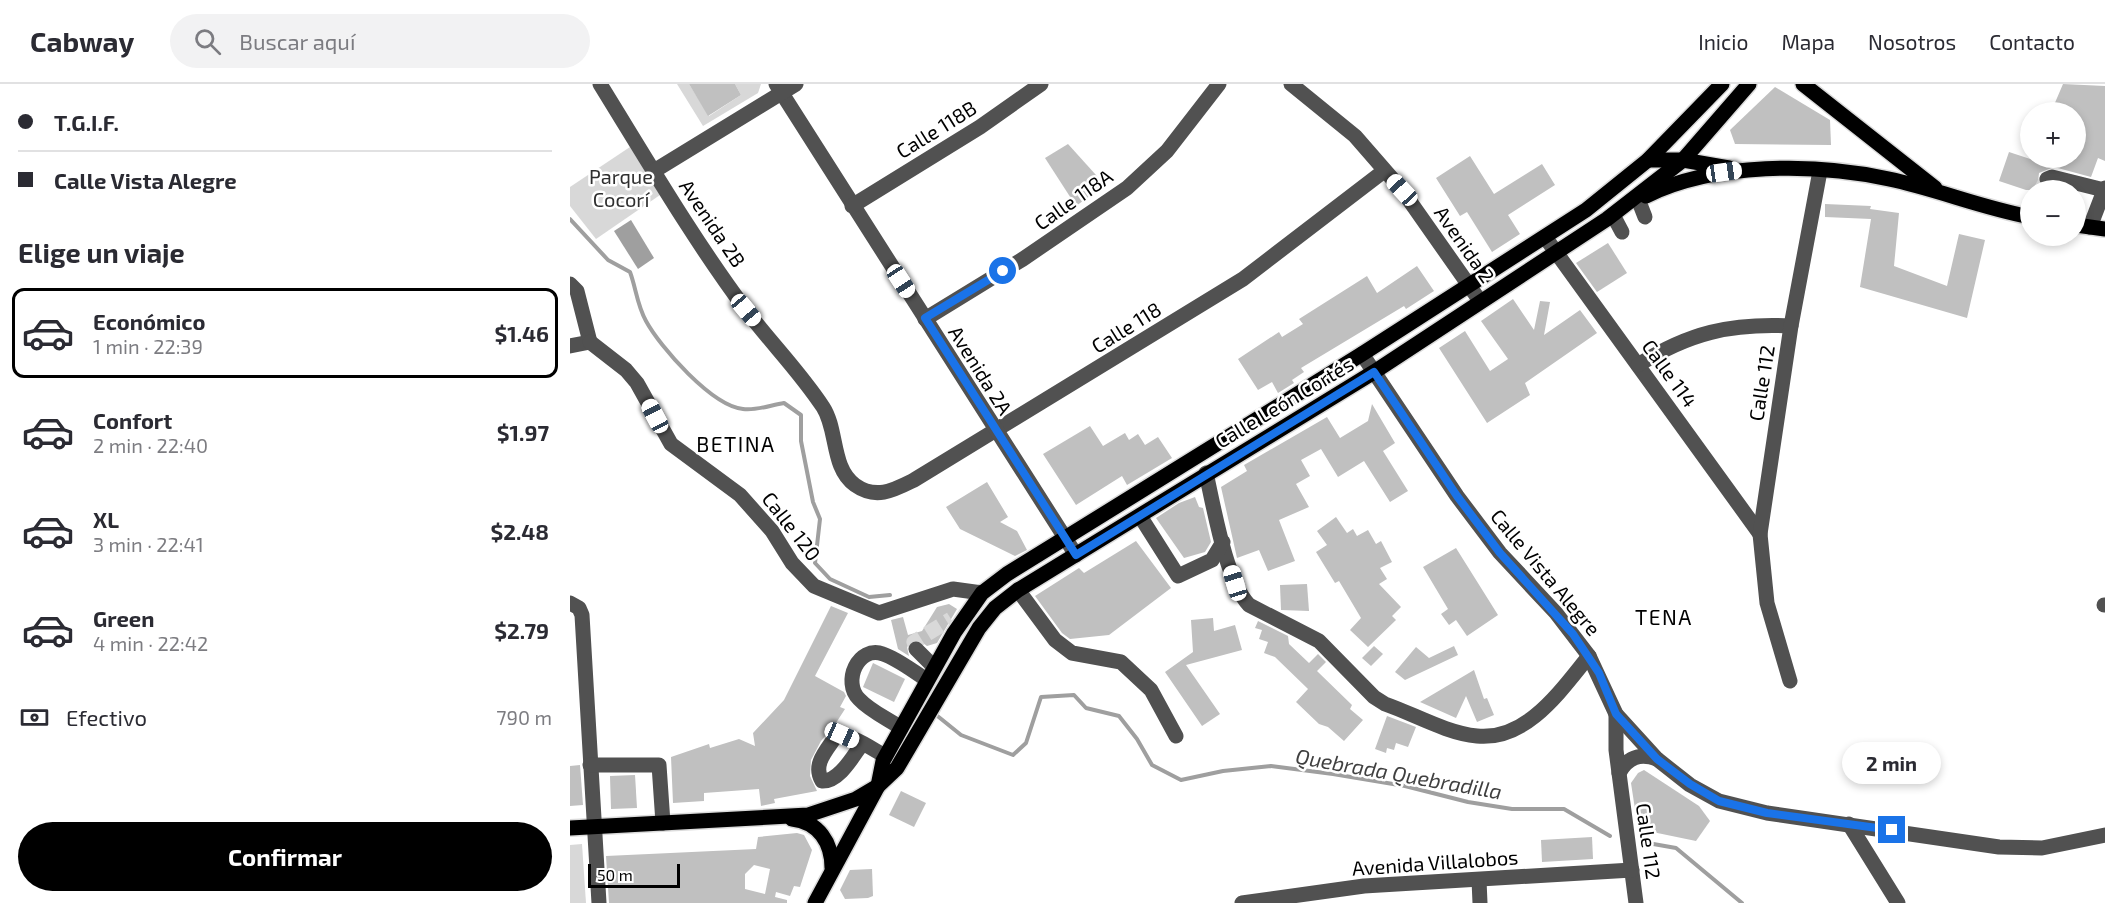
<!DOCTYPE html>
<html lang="es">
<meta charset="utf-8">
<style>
body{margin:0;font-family:"Exo 2",sans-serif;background:#f2f2f3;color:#2b2b33;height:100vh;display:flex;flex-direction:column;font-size:22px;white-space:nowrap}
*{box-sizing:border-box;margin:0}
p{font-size:20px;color:#7c7c81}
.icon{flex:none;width:33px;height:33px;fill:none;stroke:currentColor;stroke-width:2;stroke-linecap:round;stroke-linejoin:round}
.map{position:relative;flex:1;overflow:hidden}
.side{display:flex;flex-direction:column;background:#fff;width:570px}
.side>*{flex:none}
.hud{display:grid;align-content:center;height:132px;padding:0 18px;background:#fff}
.controls{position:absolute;left:1450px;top:18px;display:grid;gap:12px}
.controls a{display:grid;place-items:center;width:66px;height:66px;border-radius:50%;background:#fff;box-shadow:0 3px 9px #0003;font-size:30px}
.scale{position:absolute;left:18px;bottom:15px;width:92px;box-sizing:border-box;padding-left:6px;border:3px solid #000;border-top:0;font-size:16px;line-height:21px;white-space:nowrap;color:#000;-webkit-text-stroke:4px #fff;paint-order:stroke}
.end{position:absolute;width:27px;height:27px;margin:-14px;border:8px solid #1a73e8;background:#fff;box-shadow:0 0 0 3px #fff}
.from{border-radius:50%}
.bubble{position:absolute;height:42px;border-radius:21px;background:#fff;box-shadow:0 3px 9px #0003;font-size:20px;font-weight:700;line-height:42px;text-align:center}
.car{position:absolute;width:18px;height:36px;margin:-18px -9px;border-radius:8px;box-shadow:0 0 4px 2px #0007;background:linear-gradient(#fff 24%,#345 0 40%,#fff 0 76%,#345 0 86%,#fff 0)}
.hud b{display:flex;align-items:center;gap:21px;height:57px;font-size:22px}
.hud b+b{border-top:2px solid #e1e1e2}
.hud i{width:15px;height:15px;background:#2b2b33}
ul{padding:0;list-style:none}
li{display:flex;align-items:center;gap:18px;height:90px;margin:0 12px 9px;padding:0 6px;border:3px solid transparent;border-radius:12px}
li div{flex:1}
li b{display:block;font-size:22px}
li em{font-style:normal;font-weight:700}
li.selected{border-color:#000}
li>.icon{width:54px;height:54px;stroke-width:1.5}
h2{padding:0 18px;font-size:27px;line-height:72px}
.pay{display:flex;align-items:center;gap:15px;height:66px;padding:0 18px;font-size:22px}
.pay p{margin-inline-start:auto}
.action{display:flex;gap:12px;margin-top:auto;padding:12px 18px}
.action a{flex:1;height:69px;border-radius:36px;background:#000;color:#fff;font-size:24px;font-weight:700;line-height:69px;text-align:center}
header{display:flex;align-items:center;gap:36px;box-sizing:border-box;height:84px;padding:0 30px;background:#fff;border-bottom:2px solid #e1e1e2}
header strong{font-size:28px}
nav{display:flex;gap:33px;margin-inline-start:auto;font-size:21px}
.search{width:420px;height:54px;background:#f2f2f3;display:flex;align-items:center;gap:15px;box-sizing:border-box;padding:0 21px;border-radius:33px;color:#7c7c81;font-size:22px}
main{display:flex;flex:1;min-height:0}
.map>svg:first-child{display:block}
.green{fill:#d8d8d8}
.water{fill:#9f9f9f}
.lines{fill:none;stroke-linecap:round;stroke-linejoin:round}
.stream{stroke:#9f9f9f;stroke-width:4}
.building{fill:#c0c0c0;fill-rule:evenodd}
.minor-tunnel{stroke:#d9d9d9;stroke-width:15;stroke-dasharray:15 8;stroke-linecap:butt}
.major-casing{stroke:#dbdbdb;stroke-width:18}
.minor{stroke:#515151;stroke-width:15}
.major{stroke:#000;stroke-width:15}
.route{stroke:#1a73e8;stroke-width:8}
.labels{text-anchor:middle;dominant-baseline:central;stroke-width:5;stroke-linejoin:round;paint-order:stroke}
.street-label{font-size:20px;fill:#000;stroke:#fff}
.park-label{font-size:20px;fill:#2f2f2f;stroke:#fff}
.neighbourhood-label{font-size:21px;letter-spacing:1.5px;fill:#000;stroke:#fff}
.water-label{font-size:21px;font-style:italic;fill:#404040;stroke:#fff}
</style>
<header>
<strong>Cabway</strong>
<div class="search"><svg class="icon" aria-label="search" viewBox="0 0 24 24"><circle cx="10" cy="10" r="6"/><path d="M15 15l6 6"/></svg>Buscar aquí</div>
<nav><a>Inicio</a><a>Mapa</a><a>Nosotros</a><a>Contacto</a></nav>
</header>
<main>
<section class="side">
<div class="hud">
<b><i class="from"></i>T.G.I.F.</b>
<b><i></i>Calle Vista Alegre</b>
</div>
<h2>Elige un viaje</h2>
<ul>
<li class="selected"><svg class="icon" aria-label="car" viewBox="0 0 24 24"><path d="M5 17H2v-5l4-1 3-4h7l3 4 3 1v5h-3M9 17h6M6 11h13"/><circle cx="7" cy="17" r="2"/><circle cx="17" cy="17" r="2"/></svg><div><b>Económico</b><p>1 min · 22:39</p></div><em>$1.46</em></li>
<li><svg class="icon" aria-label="car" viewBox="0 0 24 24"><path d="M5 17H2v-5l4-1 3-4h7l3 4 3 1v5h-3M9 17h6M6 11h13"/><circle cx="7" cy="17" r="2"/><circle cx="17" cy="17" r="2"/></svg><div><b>Confort</b><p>2 min · 22:40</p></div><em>$1.97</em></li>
<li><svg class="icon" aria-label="car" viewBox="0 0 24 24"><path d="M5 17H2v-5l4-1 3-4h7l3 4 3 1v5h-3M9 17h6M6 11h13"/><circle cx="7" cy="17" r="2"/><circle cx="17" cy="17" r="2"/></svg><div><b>XL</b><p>3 min · 22:41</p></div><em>$2.48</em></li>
<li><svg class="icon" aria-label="car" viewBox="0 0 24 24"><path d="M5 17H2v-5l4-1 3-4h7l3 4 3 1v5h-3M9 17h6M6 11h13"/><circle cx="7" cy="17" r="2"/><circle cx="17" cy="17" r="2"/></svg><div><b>Green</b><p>4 min · 22:42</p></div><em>$2.79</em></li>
</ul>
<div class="pay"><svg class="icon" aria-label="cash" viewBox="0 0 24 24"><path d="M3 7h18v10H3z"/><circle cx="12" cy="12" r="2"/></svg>Efectivo<p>790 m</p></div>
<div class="action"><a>Confirmar</a></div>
</section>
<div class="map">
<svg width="1535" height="819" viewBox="0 0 1535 819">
<rect width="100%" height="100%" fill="#fff"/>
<g class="green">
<polygon points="107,0 119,0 139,32 171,11 165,0 191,0 188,9 133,42"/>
<polygon points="60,63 90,111 26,155 0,122 0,103"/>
<polygon points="12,760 16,819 0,819 0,761"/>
</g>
<polygon class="water" points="61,136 84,174 68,185 44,147"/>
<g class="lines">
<g class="stream">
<path d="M 0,135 L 38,176 L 60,188 C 66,204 67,221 76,237 C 90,263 142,322 173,325 C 186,327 201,321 214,319 L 231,331 L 231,357 L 243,418 L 250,435 L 245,479 L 260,495 L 299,513 L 320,511"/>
<polyline points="365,627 365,630 391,651 443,671 456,659 471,613 504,611 516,624 549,632 567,655 582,681 611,696 653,687 701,682 763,690 835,702 898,718 942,725 994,725 1040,752"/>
<polyline points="1072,758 1106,764 1172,819"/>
</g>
</g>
<g class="building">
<polygon points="119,0 165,0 171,11 138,32"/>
<polygon points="1493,0 1535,2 1535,77 1528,74 1521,93 1484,83 1469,89 1468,98 1471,103 1496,106 1456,106 1429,97 1439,68 1466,77 1467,74 1506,74 1506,28 1481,28"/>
<polygon points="1205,3 1260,36 1261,61 1165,60 1160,46"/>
<polygon points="498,60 535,101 506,122 475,74"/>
<polygon points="900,72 924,110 972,80 985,101 938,131 950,150 922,168 897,128 890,132 866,94"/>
<polygon points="1255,120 1301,122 1300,125 1329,129 1324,182 1377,202 1389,150 1415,156 1397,234 1290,203 1301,135 1255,133"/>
<polygon points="1038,159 1057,189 1027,208 1006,179"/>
<polygon points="847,182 864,207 836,225 834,222 731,284 734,288 722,296 724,299 708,309 702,298 688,306 668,275 709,248 712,253 733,240 729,235 797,192 807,209"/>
<polygon points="943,215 964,246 970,217 980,218 974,251 1010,226 1027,249 955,299 960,311 917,339 869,264 895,247 920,287 938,275 911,237"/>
<polygon points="802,320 825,359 813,367 838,407 820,418 794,377 768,393 751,365 731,376 740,392 726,400 739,423 709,436 725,477 698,487 689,466 667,474 651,403 677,387 674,381 757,333 770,354 798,337"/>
<polygon points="520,342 533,362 555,349 559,356 568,350 575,361 588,353 602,374 557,401 552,392 506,421 473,370"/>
<polygon points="417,398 438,433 430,438 447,447 457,466 445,472 390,445 376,423"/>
<polygon points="625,413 629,423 633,424 641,458 635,468 614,474 586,434 609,419"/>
<polygon points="766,433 777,449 783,445 787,452 798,446 806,460 811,457 822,478 810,484 817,495 809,500 831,523 822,532 826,536 798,563 780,546 791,534 769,497 765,499 746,468 757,461 747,447"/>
<polygon points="566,457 601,504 539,551 500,555 492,549 465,512 509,484 514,489"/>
<polygon points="886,464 928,531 897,552 886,536 879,541 871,530 878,525 853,483"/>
<polygon points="737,500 739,527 711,526 710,501"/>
<polygon points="379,520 387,525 367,559 357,562 349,556 343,556 337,563 339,572 328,565 321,536 333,533 338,551 352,547 367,523"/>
<polygon points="261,522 278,529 245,592 274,608 276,612 270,623 275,625 264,642 251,657 241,676 240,692 247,707 204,715 205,719 191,722 189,705 134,709 134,717 103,719 101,673 139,660 140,664 169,655 185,662 183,649 214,616"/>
<polygon points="643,534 644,547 665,541 672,566 616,581 650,630 632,642 595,588 623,568 621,536"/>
<polygon points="688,537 718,552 719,560 739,579 748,570 756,578 747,587 782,621 780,625 793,636 774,657 758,643 749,640 726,618 738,605 705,573 694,569 698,558 689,555 692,546 685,544"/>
<polygon points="804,562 813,570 801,582 792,574"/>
<polygon points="884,562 888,571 835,596 825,588 846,563 859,574"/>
<polygon points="303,579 335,595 324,618 293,603"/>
<polygon points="904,586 914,615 917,614 924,631 907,638 896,612 886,634 850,618"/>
<polygon points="817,632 846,643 838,663 826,659 824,666 817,664 816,669 805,665"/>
<polygon points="10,681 13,721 0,722 0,682"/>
<polygon points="1074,686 1129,722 1140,737 1126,757 1068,745 1061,699 1068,689"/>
<polygon points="65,691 67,724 41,725 40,692"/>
<polygon points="331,707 356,719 344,743 319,731"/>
<path d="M 227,749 L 234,751 L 242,766 L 230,803 L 224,802 L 220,812 L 206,808 L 205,813 L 217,816 L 217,819 L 39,819 L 36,772 L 186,765 L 188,753 ZM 184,781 L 200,785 L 195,810 L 175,805 L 175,790 Z"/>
<polygon points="1022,753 1023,775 972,778 971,756"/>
<polygon points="302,785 303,812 298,814 275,815 270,806 280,786"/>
</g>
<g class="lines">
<g class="minor-tunnel">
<polyline points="1471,106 1477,95"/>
<polyline points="346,565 344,558 381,535"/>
</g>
<g class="major-casing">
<g id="major">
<polyline points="1233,0 1365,104"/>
<polyline points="1078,76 1113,76 1159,84"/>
<path d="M 1076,112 C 1143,78 1247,79 1319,95 C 1367,105 1412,124 1461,133"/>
<polyline points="1506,141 1535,145"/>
<path d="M 222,735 C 249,738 262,759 262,784"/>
<polyline points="0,744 238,731 286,715 308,702 327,684 409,544 425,524 448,506 804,288 1037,135 1113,76 1179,0"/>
<polyline points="245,819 308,702 313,677 384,549 412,509 437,490 792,270 1016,126 1078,76 1152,0"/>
</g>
</g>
<g class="minor">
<path d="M 30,0 C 77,76 123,155 176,226 C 201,259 230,288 253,323 C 268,346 261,384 285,401 C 306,416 324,406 344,396 L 673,195 L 814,87"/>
<polyline points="206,0 506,471"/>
<polyline points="721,0 785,52 832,106 910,217"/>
<polyline points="84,87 226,0"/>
<polyline points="1477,95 1482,93 1534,106"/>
<polyline points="1068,115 1075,133"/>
<polyline points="282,122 410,43 471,0"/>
<polyline points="1043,131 1052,148"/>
<polyline points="1520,143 1535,104"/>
<polyline points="975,153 1190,450"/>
<polyline points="0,200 7,207 20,258 0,262"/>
<polyline points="355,235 453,175 557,104 597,67 649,0"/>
<polyline points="20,258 56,286 67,299 101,360 170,411 202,447 222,479 244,502 309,529 383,505 412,509"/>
<polyline points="792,270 887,412 930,469 986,529 1019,572 1046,630 1087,675 1120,701 1149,717 1197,729 1429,763 1472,764 1535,751"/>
<path d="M 1068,281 C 1119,249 1160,239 1221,242"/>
<path d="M 636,389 C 644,424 656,497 679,521 L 749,557 L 804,613 L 815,620 C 844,630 876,649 907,652 C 957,657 991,606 1019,572"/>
<polyline points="570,432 608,492 642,476 653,458"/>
<polyline points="448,506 485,556 502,569 551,578 581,606 606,652"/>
<polyline points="0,519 9,524 12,531 29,819"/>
<polyline points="1534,521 1535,521"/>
<polyline points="346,565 364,583"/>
<polyline points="1220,597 1197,519 1190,450 1221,242 1250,87"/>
<polyline points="1046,630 1046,666 1066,819"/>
<path d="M 331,644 C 318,635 300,627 289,615 C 272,598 288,561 313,570 C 328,575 344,588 357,596"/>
<path d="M 292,660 C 283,672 269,698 252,697 C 242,680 257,666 266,652 C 281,649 302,665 315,672"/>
<polyline points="20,681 89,681 93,739"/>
<path d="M 1049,689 C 1058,673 1070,669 1087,675"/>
<polyline points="1279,740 1328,819"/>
<polyline points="909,796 910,819"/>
<polyline points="672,819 794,802 1062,786"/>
</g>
<use href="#major" class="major"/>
</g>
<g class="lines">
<polyline class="route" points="433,187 355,234 506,471 804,288 887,412 930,469 1003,550 1029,589 1046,630 1087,675 1120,700 1149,717 1197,729 1322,746"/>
</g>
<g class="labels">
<g class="street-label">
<text transform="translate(366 45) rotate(-32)">Calle 118B</text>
<text transform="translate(503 115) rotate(-35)">Calle 118A</text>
<text transform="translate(143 139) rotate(56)">Avenida 2B</text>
<text transform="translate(895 160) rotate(55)">Avenida 2</text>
<text transform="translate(556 243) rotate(-32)">Calle 118</text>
<text transform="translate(411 286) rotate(58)">Avenida 2A</text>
<text transform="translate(1100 289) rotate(54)">Calle 114</text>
<text transform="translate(1191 299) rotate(-81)">Calle 112</text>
<text transform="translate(714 318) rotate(-31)">Calle León Cortés</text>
<text transform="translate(222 442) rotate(52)">Calle 120</text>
<text transform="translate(976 488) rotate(50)">Calle Vista Alegre</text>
<text transform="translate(1079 757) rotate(82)">Calle 112</text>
<text transform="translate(865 778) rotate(-4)">Avenida Villalobos</text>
</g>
<g class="park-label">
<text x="51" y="92">Parque<tspan x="51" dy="23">Cocorí</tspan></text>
</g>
<g class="neighbourhood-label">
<text x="166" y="359">BETINA</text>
<text x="1094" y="532">TENA</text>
</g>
<g class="water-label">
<text transform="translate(829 689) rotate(10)">Quebrada Quebradilla</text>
</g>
</g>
</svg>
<div class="controls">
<a>+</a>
<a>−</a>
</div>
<div class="scale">50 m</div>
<i class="end from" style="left:433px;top:187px"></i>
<i class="end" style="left:1322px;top:746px"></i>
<div class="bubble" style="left:1272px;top:658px;width:99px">2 min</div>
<i class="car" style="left:1154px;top:88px;rotate:82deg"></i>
<i class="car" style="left:832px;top:106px;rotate:317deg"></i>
<i class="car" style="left:331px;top:197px;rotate:147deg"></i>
<i class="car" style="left:176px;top:226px;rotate:140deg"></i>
<i class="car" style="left:85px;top:332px;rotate:332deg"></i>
<i class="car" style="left:665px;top:499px;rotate:343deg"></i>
<i class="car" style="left:272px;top:651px;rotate:114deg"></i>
</div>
</main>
